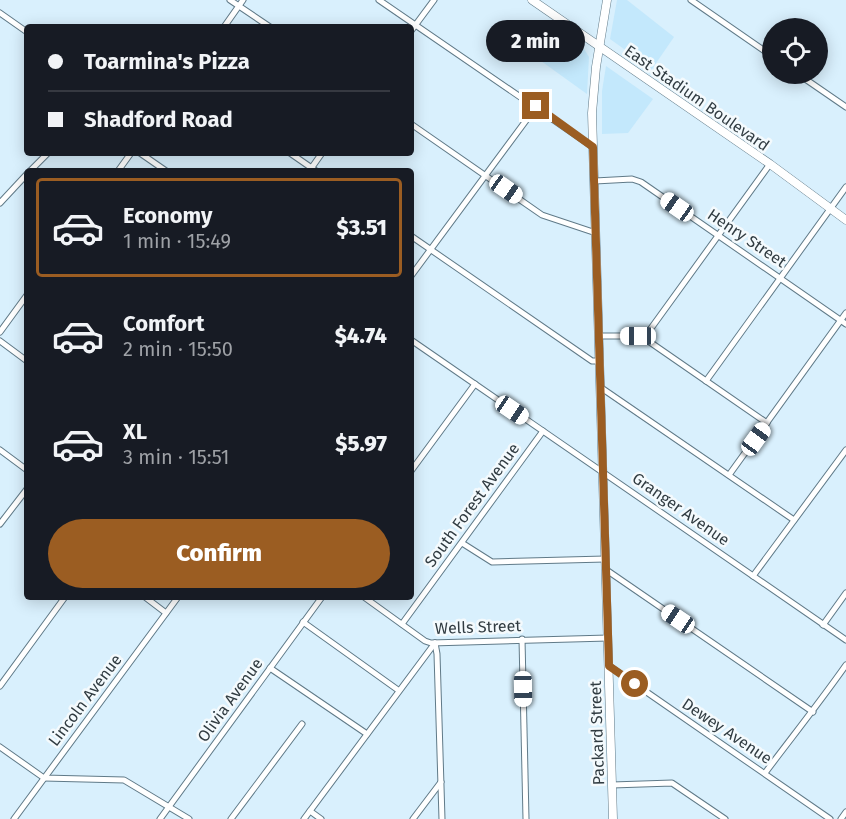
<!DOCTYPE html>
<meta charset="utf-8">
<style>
body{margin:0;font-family:"Fira Sans",sans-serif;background:#20242c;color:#f1f3f6;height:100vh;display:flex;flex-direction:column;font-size:22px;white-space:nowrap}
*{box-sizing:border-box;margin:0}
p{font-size:20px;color:#9ea1a6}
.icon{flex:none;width:33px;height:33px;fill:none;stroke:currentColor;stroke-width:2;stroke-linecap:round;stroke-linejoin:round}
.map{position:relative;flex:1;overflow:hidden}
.sheet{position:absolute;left:24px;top:168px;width:390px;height:432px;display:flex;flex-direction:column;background:#171b24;border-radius:6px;box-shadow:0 3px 15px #0003}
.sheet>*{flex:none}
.banner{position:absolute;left:24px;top:24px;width:390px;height:132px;border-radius:6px;box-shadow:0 3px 15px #0003;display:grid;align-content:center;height:132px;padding:0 24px;background:#171b24}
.tools{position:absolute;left:762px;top:18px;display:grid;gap:12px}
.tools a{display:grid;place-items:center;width:66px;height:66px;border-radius:50%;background:#171b24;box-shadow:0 3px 15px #0003;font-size:30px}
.end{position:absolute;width:27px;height:27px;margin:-14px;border:8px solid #9b5d22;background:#fff;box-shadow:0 0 0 3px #fff}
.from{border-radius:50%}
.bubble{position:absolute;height:42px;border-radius:21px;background:#171b24;box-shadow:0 3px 15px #0003;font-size:20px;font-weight:800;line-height:42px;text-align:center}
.car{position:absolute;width:18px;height:36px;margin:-18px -9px;border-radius:8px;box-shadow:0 0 4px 2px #0007;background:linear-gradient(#fff 24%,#345 0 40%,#fff 0 76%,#345 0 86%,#fff 0)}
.banner b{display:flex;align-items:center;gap:21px;height:57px;font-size:22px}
.banner b+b{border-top:2px solid #363941}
.banner i{width:15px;height:15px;background:#f1f3f6}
ul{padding:10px 0 0;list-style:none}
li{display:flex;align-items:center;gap:18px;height:99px;margin:0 12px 9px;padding:0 12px;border:3px solid transparent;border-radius:6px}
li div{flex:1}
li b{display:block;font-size:22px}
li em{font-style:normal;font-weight:800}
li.current{border-color:#9b5d22}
li>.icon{width:54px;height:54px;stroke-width:1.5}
.cta{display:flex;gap:12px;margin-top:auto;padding:12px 24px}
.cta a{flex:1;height:69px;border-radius:36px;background:#9b5d22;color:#fff;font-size:24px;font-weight:800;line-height:69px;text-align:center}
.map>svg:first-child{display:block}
.built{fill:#c3e8fc}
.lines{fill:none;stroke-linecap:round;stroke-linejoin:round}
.minor-casing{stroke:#607a88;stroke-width:7}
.secondary-casing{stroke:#607a88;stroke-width:9}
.minor{stroke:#fff;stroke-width:5}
.secondary{stroke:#fff;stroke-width:8}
.route{stroke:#9b5d22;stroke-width:8}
.labels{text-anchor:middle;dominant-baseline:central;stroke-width:5;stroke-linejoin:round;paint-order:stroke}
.street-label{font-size:16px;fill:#313c42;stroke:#f4fafd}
</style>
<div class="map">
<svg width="846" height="819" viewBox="0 0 846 819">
<rect width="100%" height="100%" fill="#d9f0fd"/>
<g class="built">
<polygon points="617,0 627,0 674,37 652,69 610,39"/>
<polygon points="560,33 584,49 589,57 587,94 541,61"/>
<polygon points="606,66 653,99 628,133 602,134 602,91"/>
</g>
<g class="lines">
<g class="minor-casing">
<g id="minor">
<polyline points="230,0 270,27"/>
<polyline points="379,0 593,147"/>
<polyline points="691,0 772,56"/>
<polyline points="0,13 27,32"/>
<polyline points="224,27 243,0"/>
<polyline points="411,31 434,0"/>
<polyline points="798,74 846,107"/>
<polyline points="411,124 542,215 596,233"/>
<polyline points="140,153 166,171"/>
<polyline points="290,153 316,171"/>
<polyline points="310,170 322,153"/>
<polyline points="30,171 48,153"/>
<polyline points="118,171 131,153"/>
<polyline points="595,181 632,179 641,182 846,324"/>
<polyline points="0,203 27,174"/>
<polyline points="411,236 592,361 600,361"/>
<polyline points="411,276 536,107"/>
<polyline points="0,332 27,295"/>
<polyline points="599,336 638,336 644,338 767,423"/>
<polyline points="644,338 770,164"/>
<polyline points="411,340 846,640"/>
<polyline points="0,341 27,361"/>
<polyline points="706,381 846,187"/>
<polyline points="600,387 794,520"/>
<polyline points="0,450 27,470"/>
<polyline points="411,471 475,384"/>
<polyline points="729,475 846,313"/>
<polyline points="0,524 27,489"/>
<polyline points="462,543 492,562 605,559"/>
<polyline points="605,569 813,712"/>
<polyline points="753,576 846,450"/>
<polyline points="145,597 166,613"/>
<polyline points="364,597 425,641 431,643 608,638"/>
<polyline points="303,622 398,690"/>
<polyline points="402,624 543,431"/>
<polyline points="823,625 846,593"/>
<polyline points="522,639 526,819"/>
<polyline points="435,643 437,654 442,819"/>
<polyline points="609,666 830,819"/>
<polyline points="270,668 367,734"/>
<polyline points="0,686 65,597"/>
<polyline points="0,747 44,778 124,780 189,819"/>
<path d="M 765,773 C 792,737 820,702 846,665"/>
<polyline points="612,785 672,783 725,819"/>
<polyline points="310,811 321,819"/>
<polyline points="14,819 178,597"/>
<polyline points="160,819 322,597"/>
<polyline points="231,819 302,724"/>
<polyline points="304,819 435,643"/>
<polyline points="413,819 441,782"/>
<polyline points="841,819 846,812"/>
</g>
</g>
<g class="secondary-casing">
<g id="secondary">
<polyline points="532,0 770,164 846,220"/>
<polyline points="607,0 596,67 592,113 613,819"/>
</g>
</g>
<use href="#minor" class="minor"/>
<use href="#secondary" class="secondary"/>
</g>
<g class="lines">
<polyline class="route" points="536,106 593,147 609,666 635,684"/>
</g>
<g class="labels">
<g class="street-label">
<text transform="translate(697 98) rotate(35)">East Stadium Boulevard</text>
<text transform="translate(747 238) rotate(34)">Henry Street</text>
<text transform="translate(472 505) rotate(-54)">South Forest Avenue</text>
<text transform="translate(681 509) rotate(35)">Granger Avenue</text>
<text transform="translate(478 627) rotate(-2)">Wells Street</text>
<text transform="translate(85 700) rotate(-53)">Lincoln Avenue</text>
<text transform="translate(230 700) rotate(-54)">Olivia Avenue</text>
<text transform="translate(727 731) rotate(34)">Dewey Avenue</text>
<text transform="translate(597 733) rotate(-92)">Packard Street</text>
</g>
</g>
</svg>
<div class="tools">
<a><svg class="icon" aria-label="locate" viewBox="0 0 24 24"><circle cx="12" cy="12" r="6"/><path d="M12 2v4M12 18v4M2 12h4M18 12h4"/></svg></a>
</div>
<i class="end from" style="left:635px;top:684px"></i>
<i class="end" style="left:536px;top:106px"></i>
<div class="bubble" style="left:486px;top:20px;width:99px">2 min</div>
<i class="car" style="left:506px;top:189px;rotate:125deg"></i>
<i class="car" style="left:677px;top:207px;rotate:305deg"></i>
<i class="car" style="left:638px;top:336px;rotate:270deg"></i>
<i class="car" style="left:512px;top:410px;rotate:124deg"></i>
<i class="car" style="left:756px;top:439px;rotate:36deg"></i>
<i class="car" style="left:678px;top:619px;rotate:304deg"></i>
<i class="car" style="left:523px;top:689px;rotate:179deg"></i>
<div class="banner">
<b><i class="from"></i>Toarmina's Pizza</b>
<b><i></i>Shadford Road</b>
</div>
<section class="sheet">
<ul>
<li class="current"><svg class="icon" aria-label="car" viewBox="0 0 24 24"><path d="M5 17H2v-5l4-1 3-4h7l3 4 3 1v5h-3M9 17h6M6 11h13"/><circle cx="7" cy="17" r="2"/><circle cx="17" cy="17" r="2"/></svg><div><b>Economy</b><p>1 min · 15:49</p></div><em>$3.51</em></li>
<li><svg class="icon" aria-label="car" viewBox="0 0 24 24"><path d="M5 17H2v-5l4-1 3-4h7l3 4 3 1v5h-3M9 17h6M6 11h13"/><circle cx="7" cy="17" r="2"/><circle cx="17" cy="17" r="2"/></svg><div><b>Comfort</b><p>2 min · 15:50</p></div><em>$4.74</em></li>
<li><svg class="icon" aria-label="car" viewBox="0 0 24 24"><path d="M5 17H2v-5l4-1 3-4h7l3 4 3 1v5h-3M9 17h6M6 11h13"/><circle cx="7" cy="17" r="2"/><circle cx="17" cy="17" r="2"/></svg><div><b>XL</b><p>3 min · 15:51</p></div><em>$5.97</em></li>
</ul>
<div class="cta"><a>Confirm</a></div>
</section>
</div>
